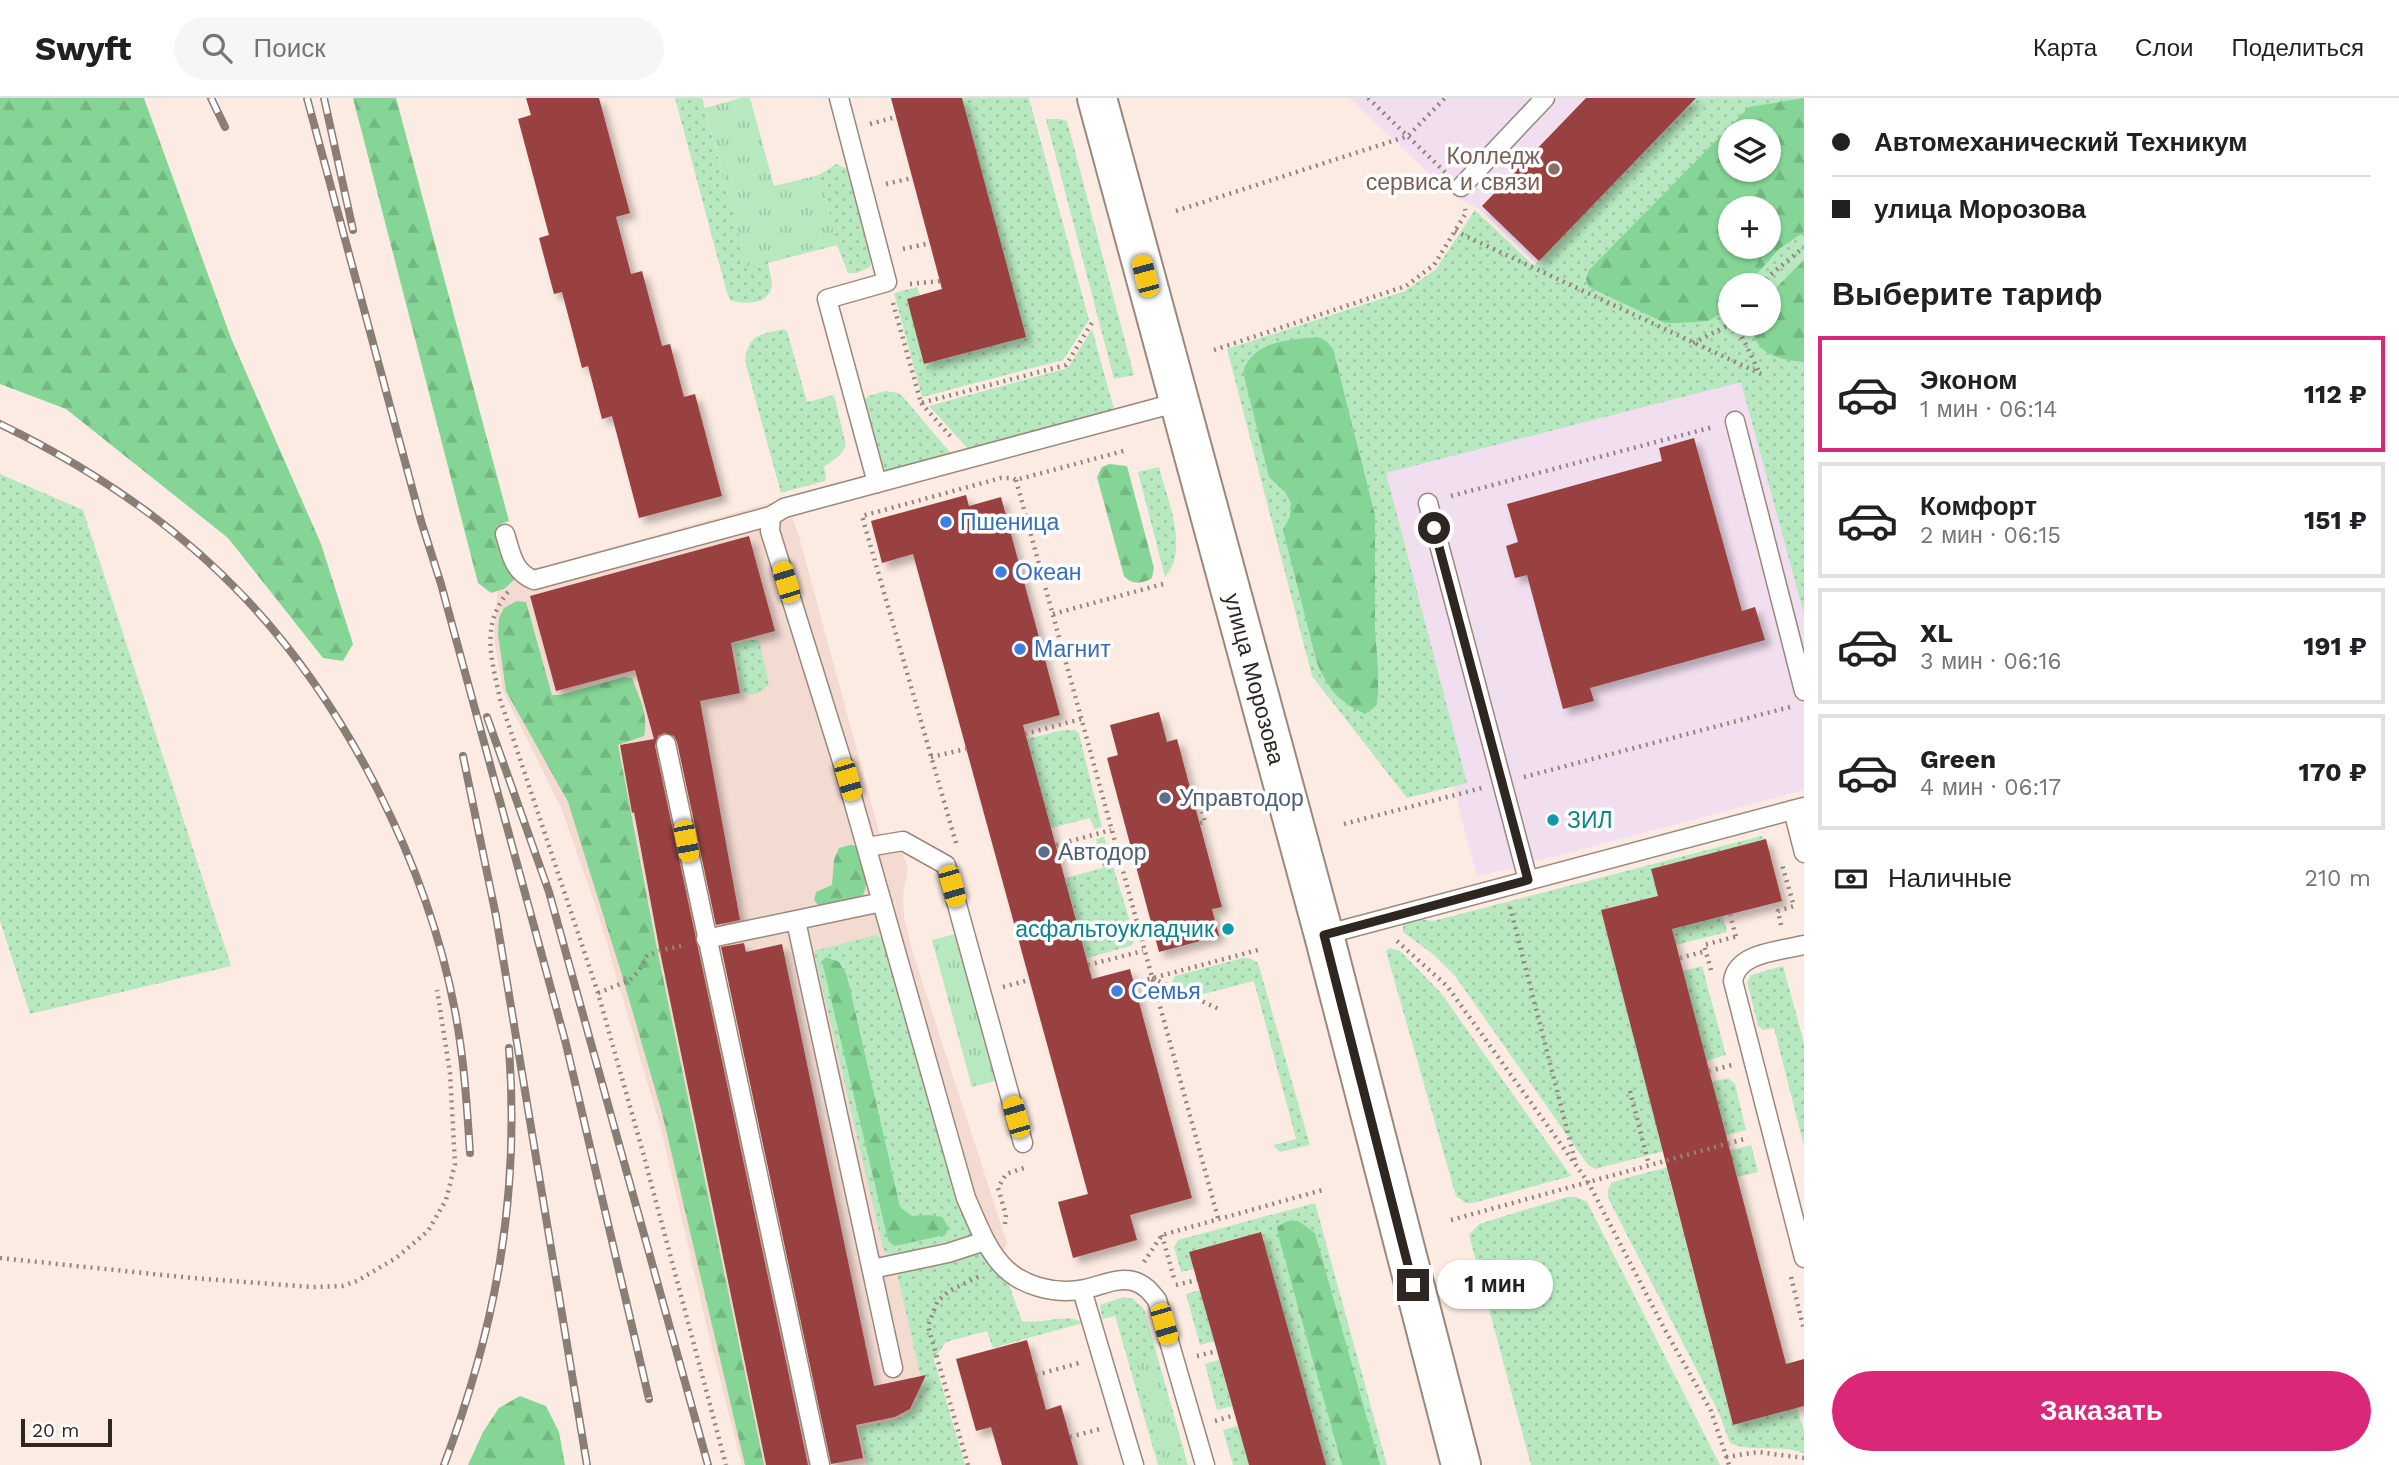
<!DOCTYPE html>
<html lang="ru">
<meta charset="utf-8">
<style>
body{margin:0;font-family:"Work Sans",sans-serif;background:#f6f6f6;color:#202124;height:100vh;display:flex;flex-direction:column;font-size:26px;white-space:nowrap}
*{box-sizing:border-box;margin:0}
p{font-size:23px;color:#757577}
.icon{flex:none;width:38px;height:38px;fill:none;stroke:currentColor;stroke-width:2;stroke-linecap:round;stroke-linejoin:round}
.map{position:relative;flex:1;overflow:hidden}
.sheet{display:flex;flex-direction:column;background:#fff;width:595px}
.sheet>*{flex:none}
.hud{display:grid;align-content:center;height:154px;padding:0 28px;background:#fff}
.controls{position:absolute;left:1718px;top:21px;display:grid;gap:14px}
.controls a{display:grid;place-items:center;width:63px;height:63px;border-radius:50%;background:#fff;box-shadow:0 2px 5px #0004;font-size:35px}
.scale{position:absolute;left:21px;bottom:18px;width:91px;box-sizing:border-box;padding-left:7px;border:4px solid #2e2621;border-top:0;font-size:19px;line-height:24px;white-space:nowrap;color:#2e2621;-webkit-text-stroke:5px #fff;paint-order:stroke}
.end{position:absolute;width:32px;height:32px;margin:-16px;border:9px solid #2e2621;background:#fff;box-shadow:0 0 0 4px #fff}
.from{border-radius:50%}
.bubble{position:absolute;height:49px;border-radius:24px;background:#fff;box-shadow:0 2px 5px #0004;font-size:23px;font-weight:700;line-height:49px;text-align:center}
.car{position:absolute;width:21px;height:42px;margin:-21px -10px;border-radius:9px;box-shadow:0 0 5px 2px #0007;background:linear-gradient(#f5c518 24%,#345 0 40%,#f5c518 0 76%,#345 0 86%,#f5c518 0)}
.hud b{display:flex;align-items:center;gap:24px;height:66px;font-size:26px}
.hud b+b{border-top:2px solid #e0e0e0}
.hud i{width:18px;height:18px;background:#202124}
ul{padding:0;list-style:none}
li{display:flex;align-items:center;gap:21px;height:116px;margin:0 14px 10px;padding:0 14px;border:4px solid #e0e0e0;border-radius:0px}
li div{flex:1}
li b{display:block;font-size:26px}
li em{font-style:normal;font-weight:700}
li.current{border-color:#db2777}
li>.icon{width:63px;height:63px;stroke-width:1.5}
h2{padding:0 28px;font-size:32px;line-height:84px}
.pay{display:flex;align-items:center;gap:18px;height:77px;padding:0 28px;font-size:26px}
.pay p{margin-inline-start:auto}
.cta{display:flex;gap:14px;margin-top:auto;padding:14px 28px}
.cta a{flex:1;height:80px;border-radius:42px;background:#db2777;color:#fff;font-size:28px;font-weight:700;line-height:80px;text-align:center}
header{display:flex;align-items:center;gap:42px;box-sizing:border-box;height:98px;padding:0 35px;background:#fff;border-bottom:2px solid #e0e0e0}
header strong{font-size:33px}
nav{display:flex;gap:38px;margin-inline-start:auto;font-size:24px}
.search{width:490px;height:63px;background:#f6f6f6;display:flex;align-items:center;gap:18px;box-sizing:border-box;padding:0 24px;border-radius:38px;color:#757577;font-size:26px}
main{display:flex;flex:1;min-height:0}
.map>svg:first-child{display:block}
.industrial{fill:#f4dbd2}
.education{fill:#f1dff0}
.grass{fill:url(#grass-dots);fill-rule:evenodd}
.forest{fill:url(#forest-firs);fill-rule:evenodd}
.park{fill:url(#park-tufts)}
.building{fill:#994040;filter:url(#shadow)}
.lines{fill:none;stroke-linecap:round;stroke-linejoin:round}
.service-casing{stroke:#9b887c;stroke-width:21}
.primary-casing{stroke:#9b887c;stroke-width:42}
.path{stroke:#93867f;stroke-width:4.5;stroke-dasharray:2 5;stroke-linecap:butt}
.service{stroke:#fff;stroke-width:18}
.primary{stroke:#fff;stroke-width:38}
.rail-casing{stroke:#897d76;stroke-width:8}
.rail{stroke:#fff;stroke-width:5;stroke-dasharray:16;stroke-linecap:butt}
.route{stroke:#2e2621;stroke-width:9}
.education-dot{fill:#8d6e63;stroke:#fff;stroke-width:2.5}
.shop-dot{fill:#3f7fe0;stroke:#fff;stroke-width:2.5}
.service-dot{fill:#5c6f8a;stroke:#fff;stroke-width:2.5}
.culture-dot{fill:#0f9aa8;stroke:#fff;stroke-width:2.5}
.labels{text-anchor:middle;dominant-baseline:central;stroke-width:7;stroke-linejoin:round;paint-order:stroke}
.education-label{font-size:23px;fill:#785e54;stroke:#fff;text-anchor:end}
.shop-label{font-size:23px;fill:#366cbe;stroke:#fff;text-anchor:start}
.street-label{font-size:23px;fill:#2e2621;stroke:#fff}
.service-label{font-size:23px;fill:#4e5e75;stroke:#fff;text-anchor:start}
.culture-label{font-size:23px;fill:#0d838f;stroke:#fff;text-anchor:start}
</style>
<header>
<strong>Swyft</strong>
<div class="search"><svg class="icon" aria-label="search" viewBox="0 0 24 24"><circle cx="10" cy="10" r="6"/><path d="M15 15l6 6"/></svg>Поиск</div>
<nav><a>Карта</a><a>Слои</a><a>Поделиться</a></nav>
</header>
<main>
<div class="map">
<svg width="1804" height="1367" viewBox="0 0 1804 1367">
<defs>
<pattern id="grass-dots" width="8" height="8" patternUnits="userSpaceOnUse" patternTransform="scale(1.75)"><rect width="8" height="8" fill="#b7e8c0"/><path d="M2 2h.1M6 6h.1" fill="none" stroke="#9ec7a5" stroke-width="1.8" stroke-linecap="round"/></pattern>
<pattern id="forest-firs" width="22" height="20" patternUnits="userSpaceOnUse" patternTransform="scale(1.75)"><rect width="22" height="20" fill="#85d696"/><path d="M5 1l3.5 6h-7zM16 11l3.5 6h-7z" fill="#73b881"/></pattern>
<pattern id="park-tufts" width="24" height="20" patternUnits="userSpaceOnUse" patternTransform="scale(1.75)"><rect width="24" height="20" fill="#b7e8c0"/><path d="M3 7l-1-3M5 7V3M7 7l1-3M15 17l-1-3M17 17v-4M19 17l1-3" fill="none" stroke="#9ec7a5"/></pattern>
<filter id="shadow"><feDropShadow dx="6" dy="6" stdDeviation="3.5" flood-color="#0004"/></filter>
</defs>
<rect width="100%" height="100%" fill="#fcebe2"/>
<polygon class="industrial" points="769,405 791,416 799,438 879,734 890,747 902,755 908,770 903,797 904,818 912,852 1007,1145 998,1164 907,1206 907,1221 921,1266 924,1285 900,1367 742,1367 710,1243 662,1035 597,812 561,710 503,593 494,540 497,497 506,467 515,473 542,469"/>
<g class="education">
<polygon points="1349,0 1777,0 1537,167 1479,111 1454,99"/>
<polygon points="1336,237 1747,280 1804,491 1804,692 1477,779"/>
</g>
<g class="grass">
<path d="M 675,0 L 702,0 L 747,167 L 837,144 L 819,77 L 836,66 L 847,71 L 871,164 L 870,169 L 857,175 L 848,175 L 837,147 L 768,165 C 769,172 772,180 772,187 C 770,207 745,207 730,202 L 727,195 Z"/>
<polygon points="962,0 1029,0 1089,222 1063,262 922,299 894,195 917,189 920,197 907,201 925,266 1025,239"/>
<path d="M 1696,0 L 1804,0 L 1804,516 L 1741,284 L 1386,375 L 1467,685 L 1407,700 L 1312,578 L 1227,251 L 1405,193 L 1436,171 L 1475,112 L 1534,168 ZM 1731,33 L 1769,33 L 1769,72 L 1731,72 ZM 1731,110 L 1769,110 L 1769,149 L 1731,149 ZM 1731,187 L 1769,187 L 1769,226 L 1731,226 Z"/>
<polygon points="1046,21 1060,21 1067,23 1134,277 1114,281"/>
<path d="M 784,231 L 787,233 L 807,304 L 834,297 L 846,348 L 840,357 L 824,369 L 826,380 L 825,383 L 781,395 L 745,263 C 749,235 760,237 784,231 Z"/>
<polygon points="1092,231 1115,315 971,354 929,308 1068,270"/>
<polygon points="885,293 898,295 903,299 954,359 885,378 863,303 868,298"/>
<path d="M 1159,369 C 1167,401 1190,452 1165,479 L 1138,374 Z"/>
<polygon points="0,376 83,412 231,868 30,916 0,823"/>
<path d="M 747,542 L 759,542 L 769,586 C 761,596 753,599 741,593 L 735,552 L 731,546 Z"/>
<polygon points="1063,632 1075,632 1079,636 1102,729 1094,731 1090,720 1051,730 1027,641"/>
<polygon points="1761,738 1766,741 1651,771 1658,798 1601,812 1660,1041 1712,984 1728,980 1735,986 1746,1032 1595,1071 1588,1067 1455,878 1434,857 1403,834 1403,827 1419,821 1433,823"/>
<polygon points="1104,739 1135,840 1133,846 1130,848 1087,860 1065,780 1103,770 1096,741"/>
<polygon points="1723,818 1727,834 1676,847 1672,831"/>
<polygon points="875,837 885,842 958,1103 973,1138 897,1156 889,1156 883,1151 814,853"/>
<polygon points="1390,850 1400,853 1441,895 1571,1078 1473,1105 1466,1105 1456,1098 1386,853"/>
<polygon points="1243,860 1249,860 1258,865 1310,1047 1280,1054 1273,1047 1296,1041 1254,883 1200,897 1171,885 1175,878"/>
<polygon points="1702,868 1726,957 1706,963 1683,873"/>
<polygon points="1783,868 1804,945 1804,1048 1774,930 1763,932 1758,928 1747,884 1751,877"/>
<path d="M 1751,1047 L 1758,1074 L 1737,1079 L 1733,1063 L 1669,1080 L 1733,1327 L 1797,1310 L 1804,1333 L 1804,1355 C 1780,1346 1752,1355 1730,1345 L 1719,1315 L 1608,1100 L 1608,1091 L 1612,1084 Z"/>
<polygon points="1567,1099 1576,1099 1587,1104 1720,1367 1531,1367 1469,1137 1479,1126"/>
<polygon points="1315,1105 1387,1367 1326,1367 1261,1134 1189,1154 1194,1171 1181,1174 1174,1149 1178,1142"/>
<path d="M 985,1150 L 1004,1173 L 1022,1223 C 1039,1227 1070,1214 1083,1225 L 993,1250 L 987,1233 L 946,1244 L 934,1261 L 965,1367 L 867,1367 L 858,1329 C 896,1321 917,1325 921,1280 L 896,1171 Z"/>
<polygon points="1200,1192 1214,1243 1200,1247 1186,1196"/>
<polygon points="1124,1199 1133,1201 1144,1211 1188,1367 1158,1367 1115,1218 1102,1221 1100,1207"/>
<polygon points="1219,1262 1232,1308 1217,1312 1205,1266"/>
<polygon points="1238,1328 1249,1367 1233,1367 1223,1332"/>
</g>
<g class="forest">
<polygon points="0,0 144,0 231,240 321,446 353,546 343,563 323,560 228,440 66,311 0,286"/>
<polygon points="353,0 396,0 509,423 501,426 499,434 515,481 504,491 491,495 478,485"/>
<path d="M 1804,0 L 1804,134 L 1779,151 L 1747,187 L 1731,187 L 1731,208 L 1728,212 L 1708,223 L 1680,225 L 1665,225 L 1589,189 L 1586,181 L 1589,172 L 1749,9 ZM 1731,33 L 1769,33 L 1769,72 L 1731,72 ZM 1731,110 L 1769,110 L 1769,149 L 1731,149 Z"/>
<path d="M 1804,162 L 1804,264 C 1778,261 1755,257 1751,226 L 1769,226 L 1769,197 Z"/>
<path d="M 1318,239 L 1326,243 L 1333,251 L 1375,417 L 1375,534 L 1378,569 L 1378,597 L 1376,608 L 1365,616 C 1339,604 1329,592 1317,565 L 1283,432 L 1290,418 L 1291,405 L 1285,394 L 1269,379 L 1243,274 C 1253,242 1290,242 1318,239 Z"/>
<path d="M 1109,366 L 1127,368 L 1154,470 L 1152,480 C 1142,486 1132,487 1124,478 L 1097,379 L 1102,369 Z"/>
<path d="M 517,503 L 526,504 L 552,597 L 560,597 L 624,579 L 632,580 C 639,600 649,617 644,638 L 618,647 L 656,846 L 764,1367 L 745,1367 L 662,1015 L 621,874 L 568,704 L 506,593 L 498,536 L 499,520 L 504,510 Z"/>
<path d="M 850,747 L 858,748 C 864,763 872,786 861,800 L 820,809 L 814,802 L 816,794 L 832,787 L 834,762 L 839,750 Z"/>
<polygon points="826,859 839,864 847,878 900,1109 912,1118 928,1117 942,1119 949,1130 945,1137 894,1148 888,1142 822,863"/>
<polygon points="1287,1123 1298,1123 1315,1135 1380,1367 1342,1367 1279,1140 1277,1129"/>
<polygon points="520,1298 546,1308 559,1334 565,1367 468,1367 483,1334 499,1310"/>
</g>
<g class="park">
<polygon points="741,0 750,0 774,88 819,77 837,144 747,168 705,10"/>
<polygon points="959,835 999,982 972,989 932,842"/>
<polygon points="1153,1258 1181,1358 1164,1363 1136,1262"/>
</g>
<g class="building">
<polygon points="526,0 599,0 630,115 616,119 631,176 642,173 662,248 670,246 684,299 695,296 722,398 639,420 612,318 602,321 588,268 582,270 562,194 554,196 539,140 549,137 518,21 531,17"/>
<polygon points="891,0 962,0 1026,239 924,266 907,201 942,191"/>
<polygon points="1586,0 1696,0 1539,163 1482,108"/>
<polygon points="1694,340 1742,513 1755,509 1765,542 1590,590 1594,603 1563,611 1527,477 1515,480 1506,448 1518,444 1507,406 1662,363 1659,350"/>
<polygon points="966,397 969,408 1001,399 1060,617 1023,627 1051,730 1092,881 1130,871 1192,1100 1130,1117 1137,1142 1073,1160 1058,1104 1088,1096 913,456 882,465 871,423"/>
<polygon points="749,438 775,533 731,545 740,595 700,603 740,822 716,827 677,644 674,638 664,635 658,638 655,648 808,1367 766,1367 659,849 634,714 632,715 620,647 654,641 635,572 556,593 530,498"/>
<polygon points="1159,614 1167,644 1177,641 1222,809 1212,811 1219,838 1159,854 1107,660 1118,657 1110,627"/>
<polygon points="1766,741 1782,803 1672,831 1786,1266 1804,1261 1804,1308 1733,1327 1601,812 1658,798 1651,771"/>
<polygon points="744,845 746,854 782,846 874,1288 926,1277 910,1311 895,1319 856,1327 863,1360 831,1366 721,849"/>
<polygon points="1261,1134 1326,1367 1249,1367 1217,1253 1189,1154"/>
<polygon points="1027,1242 1046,1312 1061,1307 1078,1367 1002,1367 991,1329 976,1333 956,1261"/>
</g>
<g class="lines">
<g class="service-casing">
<g id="service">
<polyline points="839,0 887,184 827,201 877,385"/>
<polyline points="1461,89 1545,0"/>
<path d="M 1179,304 L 784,410 L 771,418 L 770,433 L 841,660 L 966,1100 C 976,1122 985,1148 1001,1166 C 1021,1189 1057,1197 1085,1191 C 1100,1188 1117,1179 1133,1183 C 1144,1186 1150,1193 1157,1202 L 1205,1367"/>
<polyline points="1735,323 1804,593"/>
<polyline points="1428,405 1528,782"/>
<path d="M 505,436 C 511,455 513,474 534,482 L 771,418"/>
<polyline points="666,646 820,1367"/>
<polyline points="1793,712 1804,755"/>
<polyline points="867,749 903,743 946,767 1023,1045"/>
<polyline points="796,823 893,1270"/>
<polyline points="1324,837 1804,709"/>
<polyline points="706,841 882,804"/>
<path d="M 1804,847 C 1781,853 1737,854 1733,883 L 1804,1160"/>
<polyline points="872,1171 948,1155 985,1143"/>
<polyline points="1082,1192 1134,1367"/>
</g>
</g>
<g class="primary-casing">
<polyline id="primary" points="1097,0 1324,837 1461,1367"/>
</g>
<g class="path">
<polyline points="1368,0 1446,75"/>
<polyline points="870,26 896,19"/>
<polyline points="886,86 912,80"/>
<polyline points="1176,113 1408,38 1445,0"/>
<polyline points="1455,133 1761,276"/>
<polyline points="903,151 930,145"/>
<polyline points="910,186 940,183"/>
<polyline points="1762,187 1769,178 1804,149"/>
<polyline points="893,205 921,305 1066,267 1093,223"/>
<polyline points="1736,226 1760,276"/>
<polyline points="1693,245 1731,226"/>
<polyline points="1214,252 1406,188 1434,167 1466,115 1465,111"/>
<polyline points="921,305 953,341"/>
<polyline points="1016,382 1218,1120"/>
<polyline points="1451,398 1713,329"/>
<path d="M 508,494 C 480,528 492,562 500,601 L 598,895 L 642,1051 L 726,1367"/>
<polyline points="1053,516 1163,486"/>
<polyline points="1025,636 1081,621"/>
<polyline points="931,659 966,651"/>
<polyline points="1524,679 1790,609"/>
<polyline points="1200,725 1205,724 1201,710 1220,705"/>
<polyline points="1344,726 1482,690"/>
<polyline points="956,745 862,418 1001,380 1013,380 1016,382 1127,352"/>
<polyline points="1056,747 1111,732"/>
<polyline points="1510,809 1576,1067"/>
<polyline points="1730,816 1736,839"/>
<polyline points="1781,827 1778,813 1794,808 1782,767"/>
<polyline points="1397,843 1447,888 1588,1084 1665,1232 1711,1313 1729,1367"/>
<polyline points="1680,860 1706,853"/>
<polyline points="1088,867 1143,853"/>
<polyline points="1711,872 1704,847 1738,838"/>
<polyline points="1152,880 1221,912"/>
<polyline points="1134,885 1258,852"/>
<polyline points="1003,889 1029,882"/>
<polyline points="598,895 630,882 639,873 647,858 662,852 685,847"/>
<polyline points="1709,973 1732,967"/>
<polyline points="1630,993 1649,1067"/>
<polyline points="1451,1122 1748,1040"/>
<polyline points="1005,1126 1006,1117 998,1090 1006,1076 1024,1070"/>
<polyline points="1162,1137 1175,1184"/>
<polyline points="0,1160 192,1180 312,1189 342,1188 357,1183 396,1160 428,1133 446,1102 455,1066 450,975 437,892"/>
<polyline points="1144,1164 1162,1137 1326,1091"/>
<polyline points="1791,1179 1804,1232"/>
<polyline points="1176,1187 1197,1182"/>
<polyline points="1197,1258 1217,1253"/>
<polyline points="1036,1277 1079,1265"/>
<polyline points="1215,1323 1235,1317"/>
<polyline points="1070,1339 1100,1331"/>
<polyline points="1726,1359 1758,1354 1804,1360"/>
<polyline points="968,1367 928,1228 937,1204 949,1193 982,1177"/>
</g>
<use href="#service" class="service"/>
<use href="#primary" class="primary"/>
<g class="rail-casing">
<g id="rail">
<polyline points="211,0 225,29"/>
<polyline points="307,0 421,423 441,486 566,946 649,1301"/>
<polyline points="324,0 353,132"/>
<path d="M 0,326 C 89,369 176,427 244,499 C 346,606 428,768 455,913 C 464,960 467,1008 470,1055"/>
<polyline points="487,619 549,794 708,1367"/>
<polyline points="463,658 496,818 587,1367"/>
<path d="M 444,1367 C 496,1229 520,1098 509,950"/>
</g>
</g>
<use href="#rail" class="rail"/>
</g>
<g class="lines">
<polyline class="route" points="1413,1187 1324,837 1528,782 1434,430"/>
</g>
<circle class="education-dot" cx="1554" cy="71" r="7"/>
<g class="shop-dot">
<circle cx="946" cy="424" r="7"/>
<circle cx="1001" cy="474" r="7"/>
<circle cx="1020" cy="551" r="7"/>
<circle cx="1117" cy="893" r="7"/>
</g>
<g class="service-dot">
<circle cx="1165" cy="700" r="7"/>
<circle cx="1044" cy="754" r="7"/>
</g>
<g class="culture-dot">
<circle cx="1553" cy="722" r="7"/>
<circle cx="1228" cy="831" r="7"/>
</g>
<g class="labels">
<g class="education-label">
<text x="1540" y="58">Колледж<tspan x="1540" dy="26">сервиса и связи</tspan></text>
</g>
<g class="shop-label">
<text x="960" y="424">Пшеница</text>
<text x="1015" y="474">Океан</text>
<text x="1034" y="551">Магнит</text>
<text x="1131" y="893">Семья</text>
</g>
<g class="street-label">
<text transform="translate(1254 581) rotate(75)">улица Морозова</text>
</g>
<g class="service-label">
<text x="1179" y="700">Управтодор</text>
<text x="1058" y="754">Автодор</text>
</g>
<g class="culture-label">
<text x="1567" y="722">ЗИЛ</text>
<text x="1214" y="831" text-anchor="end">асфальтоукладчик</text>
</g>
</g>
</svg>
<div class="controls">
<a><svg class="icon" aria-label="layers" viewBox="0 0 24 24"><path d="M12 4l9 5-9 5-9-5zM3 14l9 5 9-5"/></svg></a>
<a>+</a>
<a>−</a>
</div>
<div class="scale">20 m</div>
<i class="end from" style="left:1434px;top:430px"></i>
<i class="end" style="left:1413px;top:1187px"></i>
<div class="bubble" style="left:1437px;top:1162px;width:116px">1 мин</div>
<i class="car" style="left:1145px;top:178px;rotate:345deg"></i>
<i class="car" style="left:786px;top:484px;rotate:343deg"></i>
<i class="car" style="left:848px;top:682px;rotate:164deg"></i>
<i class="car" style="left:686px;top:743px;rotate:169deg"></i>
<i class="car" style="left:952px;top:788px;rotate:164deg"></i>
<i class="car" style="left:1016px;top:1019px;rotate:344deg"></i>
<i class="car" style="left:1164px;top:1226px;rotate:164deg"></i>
</div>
<section class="sheet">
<div class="hud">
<b><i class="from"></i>Автомеханический Техникум</b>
<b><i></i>улица Морозова</b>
</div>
<h2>Выберите тариф</h2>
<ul>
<li class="current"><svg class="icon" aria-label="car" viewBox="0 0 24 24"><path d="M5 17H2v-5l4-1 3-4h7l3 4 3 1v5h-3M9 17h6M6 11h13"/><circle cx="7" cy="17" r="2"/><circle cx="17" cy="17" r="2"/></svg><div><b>Эконом</b><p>1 мин · 06:14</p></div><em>112 ₽</em></li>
<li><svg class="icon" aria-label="car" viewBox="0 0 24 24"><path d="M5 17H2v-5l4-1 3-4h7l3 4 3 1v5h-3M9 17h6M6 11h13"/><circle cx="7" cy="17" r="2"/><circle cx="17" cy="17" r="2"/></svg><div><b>Комфорт</b><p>2 мин · 06:15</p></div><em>151 ₽</em></li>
<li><svg class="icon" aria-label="car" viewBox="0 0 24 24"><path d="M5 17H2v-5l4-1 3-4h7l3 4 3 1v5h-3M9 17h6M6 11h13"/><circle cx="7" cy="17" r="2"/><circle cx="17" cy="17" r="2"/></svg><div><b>XL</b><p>3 мин · 06:16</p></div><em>191 ₽</em></li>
<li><svg class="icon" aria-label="car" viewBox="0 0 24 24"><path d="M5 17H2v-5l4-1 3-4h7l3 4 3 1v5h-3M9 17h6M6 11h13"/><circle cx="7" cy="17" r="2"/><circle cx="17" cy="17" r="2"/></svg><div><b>Green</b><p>4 мин · 06:17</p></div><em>170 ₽</em></li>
</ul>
<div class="pay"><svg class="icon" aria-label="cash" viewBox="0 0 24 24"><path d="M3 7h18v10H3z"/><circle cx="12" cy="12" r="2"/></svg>Наличные<p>210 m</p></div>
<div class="cta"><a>Заказать</a></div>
</section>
</main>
